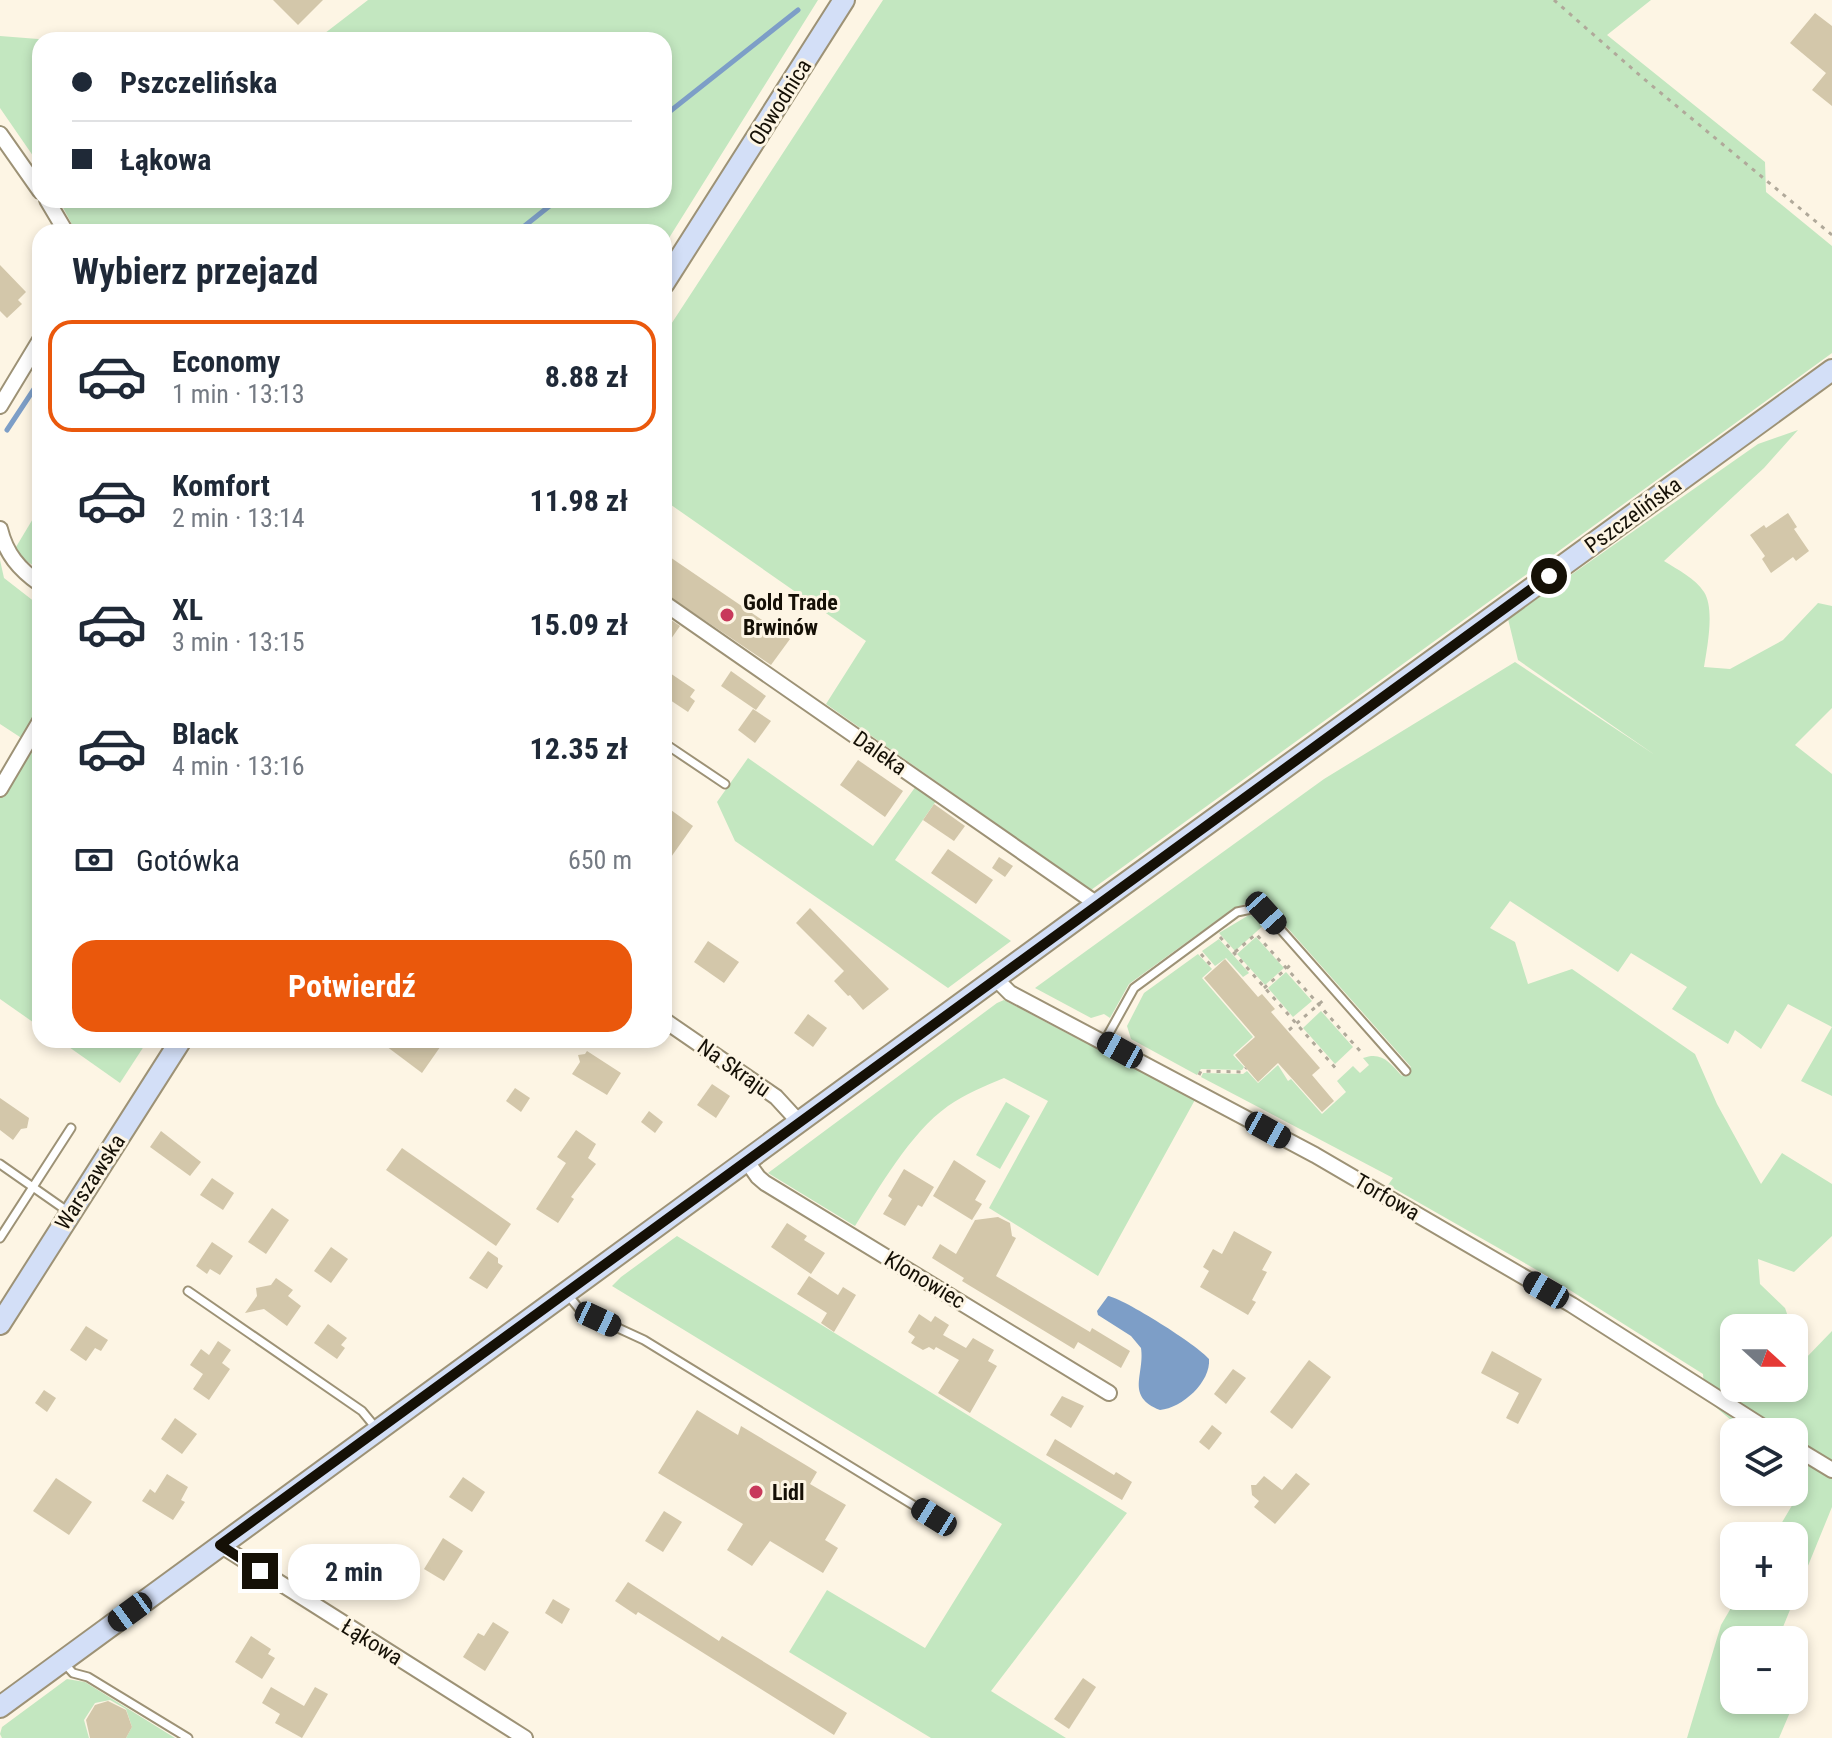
<!DOCTYPE html>
<html lang="pl">
<meta charset="utf-8">
<style>
body{margin:0;font-family:"Roboto Condensed",sans-serif;background:#f6f6f7;color:#1f2937;height:100vh;display:flex;flex-direction:column;font-size:30px;white-space:nowrap}
*{box-sizing:border-box;margin:0}
p{font-size:26px;color:#747a83}
.icon{flex:none;width:44px;height:44px;fill:none;stroke:currentColor;stroke-width:2;stroke-linecap:round;stroke-linejoin:round}
.map{position:relative;flex:1;overflow:hidden}
.panel{position:absolute;left:32px;top:224px;width:640px;height:824px;display:flex;flex-direction:column;background:#fff;border-radius:24px;box-shadow:0 4px 12px #0003}
.panel>*{flex:none}
.banner{position:absolute;left:32px;top:32px;width:640px;height:176px;border-radius:24px;box-shadow:0 4px 12px #0003;display:grid;align-content:center;height:176px;padding:0 40px;background:#fff}
.needle{width:52px;rotate:111deg}
.controls{position:absolute;left:1720px;top:1314px;display:grid;gap:16px}
.controls a{display:grid;place-items:center;width:88px;height:88px;border-radius:16px;background:#fff;box-shadow:0 4px 12px #0003;font-size:40px}
.end{position:absolute;width:36px;height:36px;margin:-18px;border:10px solid #151006;background:#fff;box-shadow:0 0 0 4px #fff}
.from{border-radius:50%}
.bubble{position:absolute;height:56px;border-radius:24px;background:#fff;box-shadow:0 4px 12px #0003;font-size:26px;font-weight:700;line-height:56px;text-align:center}
.car{position:absolute;width:24px;height:48px;margin:-24px -12px;border-radius:10px;box-shadow:0 0 6px 2px #0007;background:linear-gradient(#222 24%,#8ab4d8 0 40%,#222 0 76%,#8ab4d8 0 86%,#222 0)}
.banner b{display:flex;align-items:center;gap:28px;height:76px;font-size:30px}
.banner b+b{border-top:2px solid #e0e1e3}
.banner i{width:20px;height:20px;background:#1f2937}
ul{padding:0;list-style:none}
li{display:flex;align-items:center;gap:24px;height:112px;margin:0 16px 12px;padding:0 24px;border:4px solid transparent;border-radius:24px}
li div{flex:1}
li b{display:block;font-size:30px}
li em{font-style:normal;font-weight:700}
li.on{border-color:#ea580c}
li>.icon{width:72px;height:72px;stroke-width:1.5}
h2{padding:0 40px;font-size:36px;line-height:96px}
.pay{display:flex;align-items:center;gap:20px;height:88px;padding:0 40px;font-size:30px}
.pay p{margin-inline-start:auto}
.action{display:flex;gap:16px;margin-top:auto;padding:16px 40px}
.action a{flex:1;height:92px;border-radius:24px;background:#ea580c;color:#fff;font-size:32px;font-weight:700;line-height:92px;text-align:center}
.map>svg:first-child{display:block}
.green{fill:#c3e7c0}
.water{fill:#7d9ec7}
.lines{fill:none;stroke-linecap:round;stroke-linejoin:round}
.stream{stroke:#7d9ec7;stroke-width:5}
.building{fill:#d3c7aa}
.lane-casing{stroke:#9d9276;stroke-width:11}
.street-casing{stroke:#9d9276;stroke-width:18}
.secondary-casing{stroke:#9d9276;stroke-width:24}
.path{stroke:#b0a99a;stroke-width:3;stroke-dasharray:4 6;stroke-linecap:butt}
.lane{stroke:#fff;stroke-width:7}
.street{stroke:#fff;stroke-width:14}
.secondary{stroke:#d3dff7;stroke-width:20}
.route{stroke:#151006;stroke-width:10}
.poi-dot{fill:#c8395b;stroke:#fdf5e4;stroke-width:3}
.labels{text-anchor:middle;dominant-baseline:central;stroke-width:6;stroke-linejoin:round;paint-order:stroke}
.street-label{font-size:22px;fill:#151006;stroke:#fdf5e4}
.poi-label{font-size:22px;font-weight:bold;fill:#151006;stroke:#fdf5e4;text-anchor:start}
</style>
<div class="map">
<svg width="1832" height="1738" viewBox="0 0 1832 1738">
<rect width="100%" height="100%" fill="#fdf5e4"/>
<g class="green">
<polygon points="368,0 818,0 664,246 664,232 76,232 59,200 664,200 664,40 316,40"/>
<polygon points="883,0 1651,0 1607,35 1765,162 1766,192 1832,246 1832,353 1091,890 826,704 866,641 664,500 664,335"/>
<polygon points="0,36 51,40 40,40 40,166 0,108"/>
<path d="M 1798,430 L 1764,468 L 1664,561 C 1678,570 1695,578 1704,592 C 1715,609 1707,648 1704,667 L 1730,669 L 1783,640 L 1818,603 L 1832,606 L 1832,708 L 1795,745 L 1832,774 L 1832,1096 L 1801,1081 L 1832,1027 L 1788,1004 L 1761,1049 L 1735,1030 L 1728,1044 L 1672,1009 L 1687,987 L 1631,953 L 1618,972 L 1510,901 L 1490,928 L 1515,942 L 1528,984 L 1572,969 L 1695,1054 L 1717,1104 L 1761,1184 L 1782,1153 L 1832,1184 L 1832,1236 L 1794,1272 L 1758,1259 L 1760,1284 L 1785,1308 L 1792,1328 L 1734,1328 L 1734,1388 L 1794,1388 L 1794,1334 L 1804,1360 L 1832,1331 L 1832,1507 L 1783,1627 L 1789,1640 L 1734,1640 L 1734,1700 L 1794,1700 L 1794,1651 L 1805,1677 L 1779,1738 L 1687,1738 L 1721,1625 L 1738,1596 L 1794,1596 L 1794,1536 L 1774,1536 L 1804,1485 L 1794,1474 L 1794,1432 L 1745,1432 L 1705,1398 L 1703,1374 L 1549,1277 L 1388,1185 L 1393,1178 L 1201,1077 L 1203,1073 L 1243,1074 L 1247,1071 L 1258,1083 L 1278,1065 L 1288,1081 L 1291,1079 L 1322,1114 L 1346,1092 L 1337,1081 L 1353,1066 L 1360,1073 L 1369,1065 L 1363,1058 C 1382,1051 1390,1063 1402,1076 L 1411,1067 L 1268,906 L 1252,901 L 1231,910 L 1129,984 L 1110,1018 L 1104,1014 L 1091,1018 L 1035,988 L 1324,779 L 1515,662 L 1655,755 L 1518,660 L 1508,619 L 1758,444 Z"/>
<polygon points="40,507 40,570 13,552"/>
<polygon points="0,560 4,578 40,606 40,710 23,739 0,724"/>
<polygon points="40,732 40,1027 0,999 0,796"/>
<polygon points="748,758 873,846 916,786 936,801 895,860 1011,941 948,988 735,841 717,802"/>
<polygon points="1249,915 1260,917 1266,923 1235,951 1219,933"/>
<polygon points="1256,937 1284,968 1265,985 1237,954"/>
<polygon points="1219,939 1249,973 1243,977 1226,958 1215,966 1202,951"/>
<polygon points="1198,954 1212,969 1202,978 1253,1037 1233,1055 1244,1067 1242,1070 1201,1069 1197,1075 1131,1039 1127,1026 1144,993"/>
<polygon points="1286,972 1312,1001 1293,1017 1268,988"/>
<path d="M 1004,1000 L 1080,1040 L 1082,1037 L 1196,1098 L 1098,1276 L 989,1208 L 1048,1101 L 1004,1078 C 985,1086 965,1094 948,1106 C 910,1133 879,1188 855,1226 L 768,1173 L 997,1003 Z"/>
<polygon points="1321,1011 1353,1047 1335,1064 1303,1028"/>
<polygon points="59,1040 148,1040 120,1083"/>
<polygon points="1006,1102 1030,1116 1000,1169 976,1155"/>
<polygon points="677,1236 1127,1513 991,1691 1066,1738 931,1738 789,1652 827,1590 925,1648 1002,1524 612,1286 621,1277"/>
<polygon points="67,1679 85,1682 175,1738 126,1738 132,1727 126,1709 110,1700 95,1703 84,1720 89,1738 2,1738 0,1734 2,1727"/>
</g>
<path class="water" d="M 1108,1296 C 1123,1298 1199,1346 1209,1359 C 1211,1382 1182,1408 1160,1410 C 1125,1396 1145,1375 1141,1348 L 1131,1336 L 1098,1315 L 1097,1311 Z"/>
<g class="lines">
<g class="stream">
<polyline points="664,116 798,10"/>
<polyline points="517,232 557,200"/>
<polyline points="7,430 40,380"/>
</g>
</g>
<g class="building">
<polygon points="273,0 323,0 298,25"/>
<polygon points="1815,13 1832,26 1832,106 1812,90 1826,73 1790,43"/>
<polygon points="0,265 26,292 18,300 22,304 7,318 0,311"/>
<polygon points="1788,513 1797,527 1794,529 1809,551 1796,561 1793,557 1771,573 1762,559 1765,556 1750,535 1764,525 1766,528"/>
<polygon points="664,553 790,639 771,665 664,593"/>
<polygon points="664,615 680,626 664,649"/>
<polygon points="664,669 695,690 690,697 695,701 688,712 664,696"/>
<polygon points="731,671 766,696 756,710 721,686"/>
<polygon points="753,709 771,721 755,743 738,730"/>
<polygon points="858,760 903,791 885,817 840,785"/>
<polygon points="934,804 965,826 954,841 923,820"/>
<polygon points="664,805 693,826 664,867"/>
<polygon points="948,849 993,880 976,904 931,873"/>
<polygon points="999,857 1013,866 1005,877 992,868"/>
<polygon points="810,908 889,989 863,1010 850,995 848,996 834,981 844,971 796,923"/>
<polygon points="708,941 739,962 724,983 694,962"/>
<polygon points="1225,959 1258,997 1262,994 1275,1009 1271,1012 1320,1068 1312,1075 1334,1101 1322,1112 1278,1063 1258,1082 1235,1055 1255,1037 1204,978"/>
<polygon points="808,1014 827,1028 813,1047 794,1033"/>
<polygon points="378,1040 445,1040 422,1073"/>
<polygon points="587,1051 621,1073 607,1095 572,1074 580,1062 578,1055 585,1054"/>
<polygon points="712,1084 730,1096 716,1118 697,1105"/>
<polygon points="515,1088 530,1098 521,1112 506,1101"/>
<polygon points="0,1098 29,1118 27,1128 21,1129 13,1140 0,1130"/>
<polygon points="649,1111 663,1122 655,1133 641,1122"/>
<polygon points="576,1130 596,1144 588,1158 596,1164 571,1197 574,1199 558,1223 536,1209 566,1163 557,1157"/>
<polygon points="161,1131 201,1162 190,1176 150,1147"/>
<polygon points="402,1148 511,1224 496,1246 386,1170"/>
<polygon points="954,1160 986,1181 975,1200 982,1204 972,1220 933,1196"/>
<polygon points="904,1169 934,1187 922,1207 918,1205 905,1226 883,1214 892,1199 888,1196"/>
<polygon points="212,1178 234,1193 223,1210 200,1195"/>
<polygon points="272,1208 289,1220 266,1254 248,1242"/>
<polygon points="998,1217 1010,1223 1012,1236 1016,1238 996,1276 1090,1332 1092,1328 1130,1351 1121,1368 1078,1342 1074,1349 962,1281 964,1278 932,1258 940,1244 956,1254 975,1220"/>
<polygon points="787,1223 807,1236 804,1240 825,1253 811,1274 771,1247"/>
<polygon points="1234,1231 1272,1252 1262,1270 1267,1272 1252,1300 1256,1302 1248,1315 1200,1287 1209,1271 1203,1267 1213,1249 1222,1254"/>
<polygon points="212,1242 233,1256 220,1275 210,1269 207,1274 196,1266"/>
<polygon points="331,1247 348,1259 331,1283 314,1271"/>
<polygon points="488,1251 498,1258 498,1263 503,1266 487,1289 469,1278"/>
<polygon points="809,1276 838,1295 843,1287 856,1295 834,1332 821,1323 827,1313 797,1294"/>
<polygon points="276,1278 293,1290 288,1296 301,1306 287,1326 264,1309 245,1313 257,1296 256,1288 271,1285"/>
<polygon points="919,1314 931,1322 935,1316 949,1325 943,1335 966,1348 973,1338 994,1350 988,1361 997,1366 970,1413 938,1393 959,1360 936,1347 934,1350 929,1347 923,1350 911,1343 915,1337 908,1332"/>
<polygon points="328,1324 347,1338 341,1345 345,1348 337,1359 314,1343"/>
<polygon points="86,1326 108,1340 101,1351 95,1348 86,1361 70,1350"/>
<polygon points="218,1341 231,1350 222,1363 230,1369 209,1400 193,1389 203,1374 190,1365 201,1349 209,1355"/>
<polygon points="1492,1351 1542,1379 1518,1424 1506,1418 1519,1393 1481,1373"/>
<polygon points="1309,1360 1331,1377 1292,1429 1270,1412"/>
<polygon points="1233,1369 1246,1378 1226,1404 1214,1394"/>
<polygon points="44,1390 56,1398 47,1412 35,1403"/>
<polygon points="1062,1396 1084,1406 1071,1428 1050,1415"/>
<polygon points="697,1410 738,1435 741,1426 809,1467 817,1472 810,1484 846,1505 825,1540 838,1548 823,1573 770,1541 752,1566 727,1550 743,1524 658,1473"/>
<polygon points="175,1418 197,1434 182,1454 161,1439"/>
<polygon points="1212,1425 1222,1433 1209,1450 1199,1442"/>
<polygon points="1055,1439 1114,1475 1116,1472 1132,1482 1122,1500 1046,1455"/>
<polygon points="1296,1473 1310,1484 1275,1524 1254,1507 1259,1501 1252,1495 1251,1485 1256,1485 1264,1476 1282,1490"/>
<polygon points="167,1474 188,1487 181,1500 185,1502 173,1520 142,1501 150,1489 155,1493"/>
<polygon points="463,1477 485,1492 472,1512 449,1497"/>
<polygon points="56,1478 92,1502 69,1535 33,1511"/>
<polygon points="664,1511 682,1522 663,1552 645,1541"/>
<polygon points="443,1538 463,1551 444,1581 424,1569"/>
<polygon points="628,1582 719,1641 722,1636 847,1713 834,1735 638,1612 636,1615 615,1601"/>
<polygon points="553,1599 570,1609 562,1624 545,1613"/>
<polygon points="493,1622 509,1632 485,1671 463,1657 478,1633 484,1636"/>
<polygon points="251,1636 271,1649 268,1654 275,1658 262,1679 235,1662"/>
<polygon points="1083,1678 1096,1687 1069,1729 1054,1719"/>
<polygon points="271,1687 304,1706 315,1687 328,1694 302,1738 275,1723 280,1714 262,1703"/>
<polygon points="108,1701 126,1710 132,1727 126,1738 90,1738 86,1720 95,1705"/>
</g>
<g class="lines">
<g class="lane-casing">
<g id="lane">
<polyline points="664,743 725,784"/>
<polyline points="1104,1042 1134,988 1237,912 1256,908 1266,913 1406,1071"/>
<polyline points="0,1164 70,1213"/>
<polyline points="0,1238 71,1128"/>
<polyline points="188,1291 362,1411 376,1428"/>
<polyline points="568,1295 581,1311 644,1340 949,1527"/>
<polyline points="64,1663 73,1673 88,1677 188,1738"/>
</g>
</g>
<g class="street-casing">
<g id="street">
<polyline points="0,134 40,191"/>
<polyline points="47,200 66,232"/>
<polyline points="0,406 40,340"/>
<path d="M 0,529 C 6,554 19,569 40,584"/>
<polyline points="664,603 1097,904"/>
<polyline points="0,789 40,721"/>
<polyline points="995,978 1010,993 1315,1155 1572,1305 1771,1432"/>
<polyline points="664,1020 776,1097 799,1122"/>
<polyline points="746,1160 758,1177 765,1183 1109,1393"/>
<polyline points="1794,1447 1832,1470"/>
<polyline points="220,1545 525,1738"/>
</g>
</g>
<g class="secondary-casing">
<g id="secondary">
<polyline points="664,283 844,0"/>
<polyline points="0,1324 181,1040"/>
<polyline points="0,1707 1097,904 1832,370"/>
</g>
</g>
<g class="path">
<polyline points="1554,0 1644,79 1832,235"/>
<polyline points="1220,937 1338,1071"/>
<polyline points="1235,952 1256,934 1360,1051"/>
<polyline points="1201,954 1214,969"/>
<polyline points="1264,988 1294,962"/>
<polyline points="1289,1030 1326,998"/>
<polyline points="1199,1075 1201,1071 1242,1072 1246,1068"/>
</g>
<use href="#lane" class="lane"/>
<use href="#street" class="street"/>
<use href="#secondary" class="secondary"/>
</g>
<g class="lines">
<polyline class="route" points="260,1571 220,1545 1549,576"/>
</g>
<g class="poi-dot">
<circle cx="727" cy="615" r="8"/>
<circle cx="756" cy="1492" r="8"/>
</g>
<g class="labels">
<g class="street-label">
<text transform="translate(780 102) rotate(-58)">Obwodnica</text>
<text transform="translate(1633 515) rotate(-36)">Pszczelińska</text>
<text transform="translate(880 753) rotate(35)">Daleka</text>
<text transform="translate(734 1068) rotate(35)">Na Skraju</text>
<text transform="translate(90 1182) rotate(-57)">Warszawska</text>
<text transform="translate(1387 1197) rotate(30)">Torfowa</text>
<text transform="translate(925 1280) rotate(31)">Klonowiec</text>
<text transform="translate(372 1642) rotate(32)">Łąkowa</text>
</g>
<g class="poi-label">
<text x="743" y="602">Gold Trade<tspan x="743" dy="25">Brwinów</tspan></text>
<text x="772" y="1492">Lidl</text>
</g>
</g>
</svg>
<div class="controls">
<a><svg class="needle" viewBox="-14 -14 28 28"><path d="M0-13l5 13h-10z" fill="#e53935"/><path d="M0 13l5-13h-10z" fill="#747a83"/></svg></a>
<a><svg class="icon" aria-label="layers" viewBox="0 0 24 24"><path d="M12 4l9 5-9 5-9-5zM3 14l9 5 9-5"/></svg></a>
<a>+</a>
<a>−</a>
</div>
<i class="end from" style="left:1549px;top:576px"></i>
<i class="end" style="left:260px;top:1571px"></i>
<div class="bubble" style="left:288px;top:1544px;width:132px">2 min</div>
<i class="car" style="left:1266px;top:913px;rotate:138deg"></i>
<i class="car" style="left:1120px;top:1050px;rotate:299deg"></i>
<i class="car" style="left:1268px;top:1130px;rotate:119deg"></i>
<i class="car" style="left:1546px;top:1290px;rotate:300deg"></i>
<i class="car" style="left:598px;top:1319px;rotate:115deg"></i>
<i class="car" style="left:934px;top:1517px;rotate:302deg"></i>
<i class="car" style="left:130px;top:1612px;rotate:234deg"></i>
<div class="banner">
<b><i class="from"></i>Pszczelińska</b>
<b><i></i>Łąkowa</b>
</div>
<section class="panel">
<h2>Wybierz przejazd</h2>
<ul>
<li class="on"><svg class="icon" aria-label="car" viewBox="0 0 24 24"><path d="M5 17H2v-5l4-1 3-4h7l3 4 3 1v5h-3M9 17h6M6 11h13"/><circle cx="7" cy="17" r="2"/><circle cx="17" cy="17" r="2"/></svg><div><b>Economy</b><p>1 min · 13:13</p></div><em>8.88 zł</em></li>
<li><svg class="icon" aria-label="car" viewBox="0 0 24 24"><path d="M5 17H2v-5l4-1 3-4h7l3 4 3 1v5h-3M9 17h6M6 11h13"/><circle cx="7" cy="17" r="2"/><circle cx="17" cy="17" r="2"/></svg><div><b>Komfort</b><p>2 min · 13:14</p></div><em>11.98 zł</em></li>
<li><svg class="icon" aria-label="car" viewBox="0 0 24 24"><path d="M5 17H2v-5l4-1 3-4h7l3 4 3 1v5h-3M9 17h6M6 11h13"/><circle cx="7" cy="17" r="2"/><circle cx="17" cy="17" r="2"/></svg><div><b>XL</b><p>3 min · 13:15</p></div><em>15.09 zł</em></li>
<li><svg class="icon" aria-label="car" viewBox="0 0 24 24"><path d="M5 17H2v-5l4-1 3-4h7l3 4 3 1v5h-3M9 17h6M6 11h13"/><circle cx="7" cy="17" r="2"/><circle cx="17" cy="17" r="2"/></svg><div><b>Black</b><p>4 min · 13:16</p></div><em>12.35 zł</em></li>
</ul>
<div class="pay"><svg class="icon" aria-label="cash" viewBox="0 0 24 24"><path d="M3 7h18v10H3z"/><circle cx="12" cy="12" r="2"/></svg>Gotówka<p>650 m</p></div>
<div class="action"><a>Potwierdź</a></div>
</section>
</div>
